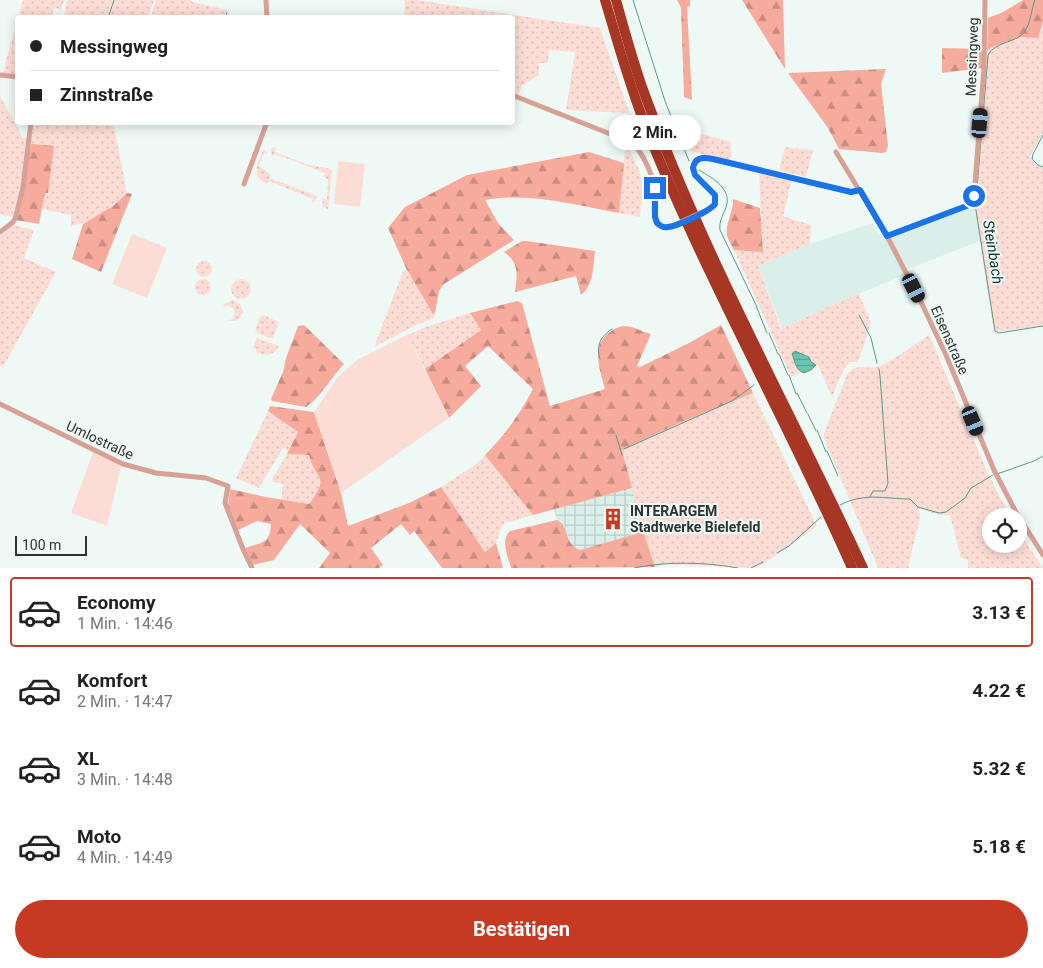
<!DOCTYPE html>
<html lang="de">
<meta charset="utf-8">
<style>
body{margin:0;font-family:Roboto,sans-serif;background:#f6f6f6;color:#222;height:100vh;display:flex;flex-direction:column;font-size:19px;white-space:nowrap}
*{box-sizing:border-box;margin:0}
p{font-size:16px;color:#767676}
.icon{flex:none;width:28px;height:28px;fill:none;stroke:currentColor;stroke-width:2;stroke-linecap:round;stroke-linejoin:round}
.map{position:relative;height:568px;overflow:hidden}
.drawer{display:flex;flex-direction:column;background:#fff;flex:1}
.drawer>*{flex:none}
.guide{position:absolute;left:15px;top:15px;width:500px;height:110px;border-radius:5px;box-shadow:0 2px 12px #0003;display:grid;align-content:center;height:110px;padding:0 15px;background:#fff}
.controls{position:absolute;left:982px;top:508px;display:grid;gap:10px}
.controls a{display:grid;place-items:center;width:45px;height:45px;border-radius:50%;background:#fff;box-shadow:0 2px 12px #0003;font-size:25px}
.scale{position:absolute;left:15px;bottom:12px;width:72px;box-sizing:border-box;padding-left:5px;border:2px solid #2e3231;border-top:0;font-size:14px;line-height:18px;white-space:nowrap;color:#2e3231;-webkit-text-stroke:4px #eef9f6;paint-order:stroke}
.end{position:absolute;width:22px;height:22px;margin:-11px;border:6px solid #1a73e8;background:#fff;box-shadow:0 0 0 2px #fff}
.from{border-radius:50%}
.bubble{position:absolute;height:35px;border-radius:18px;background:#fff;box-shadow:0 2px 12px #0003;font-size:16px;font-weight:700;line-height:35px;text-align:center}
.car{position:absolute;width:15px;height:30px;margin:-15px -8px;border-radius:6px;box-shadow:0 0 4px 1px #0007;background:linear-gradient(#222 24%,#8ab4d8 0 40%,#222 0 76%,#8ab4d8 0 86%,#222 0)}
.guide b{display:flex;align-items:center;gap:18px;height:48px;font-size:19px}
.guide b+b{border-top:1px solid #e0e0e0}
.guide i{width:12px;height:12px;background:#222}
ul{padding:9px 0 0;list-style:none}
li{display:flex;align-items:center;gap:15px;height:70px;margin:0 10px 8px;padding:0 5px;border:2px solid transparent;border-radius:5px}
li div{flex:1}
li b{display:block;font-size:19px}
li em{font-style:normal;font-weight:700}
li.selected{border-color:#c63a23}
li>.icon{width:45px;height:45px;stroke-width:1.5}
.action{display:flex;gap:10px;margin-top:auto;padding:10px 15px}
.action a{flex:1;height:58px;border-radius:30px;background:#c63a23;color:#fff;font-size:20px;font-weight:700;line-height:58px;text-align:center}
.map>svg:first-child{display:block}
.built{fill:#dbefea}
.industrial{fill:url(#industrial-grid)}
.grass{fill:url(#grass-dots)}
.forest{fill:url(#forest-firs)}
.garden{fill:#fcddd6}
.water{fill:url(#water-rules);stroke:#59998b}
.lines{fill:none;stroke-linecap:round;stroke-linejoin:round}
.stream{stroke:#59998b;stroke-width:1}
.street{stroke:#d8a196;stroke-width:5}
.highway{stroke:#a73724;stroke-width:10}
.street-bridge{stroke:#d8a196;stroke-width:5}
.route{stroke:#1a73e8;stroke-width:6}
.labels{text-anchor:middle;dominant-baseline:central;stroke-width:4;stroke-linejoin:round;paint-order:stroke}
.street-label{font-size:14px;fill:#2e3231;stroke:#eef9f6}
.poi-label{font-size:14px;font-weight:bold;fill:#2e3231;stroke:#eef9f6;text-anchor:start}
.water-label{font-size:15px;font-style:italic;fill:#0a352d;stroke:#eef9f6}
</style>
<div class="map">
<svg width="1043" height="568" viewBox="0 0 1043 568">
<defs>
<pattern id="industrial-grid" width="8" height="8" patternUnits="userSpaceOnUse" patternTransform="scale(1.25)"><rect width="8" height="8" fill="#dbefea"/><path d="M0 4h8M4 0v8" fill="none" stroke="#bccdc9"/></pattern>
<pattern id="grass-dots" width="8" height="8" patternUnits="userSpaceOnUse" patternTransform="scale(1.25)"><rect width="8" height="8" fill="#fcddd6"/><path d="M2 2h.1M6 6h.1" fill="none" stroke="#d8beb8" stroke-width="1.8" stroke-linecap="round"/></pattern>
<pattern id="forest-firs" width="22" height="20" patternUnits="userSpaceOnUse" patternTransform="scale(1.25)"><rect width="22" height="20" fill="#f6ab9c"/><path d="M5 1l3.5 6h-7zM16 11l3.5 6h-7z" fill="#c88c80"/></pattern>
<pattern id="water-rules" width="6" height="5" patternUnits="userSpaceOnUse" patternTransform="scale(1.25)"><rect width="6" height="5" fill="#6cc5b1"/><path d="M0 2.5h6" fill="none" stroke="#59a191"/></pattern>
</defs>
<rect width="100%" height="100%" fill="#eef9f6"/>
<polygon class="built" points="974,204 980,241 908,269 902,271 905,275 843,300 782,329 758,266 810,244 873,223 879,235 889,231 891,237"/>
<polygon class="industrial" points="632,488 641,524 636,534 580,550 571,545 564,525 557,520 554,509"/>
<g class="grass">
<polygon points="23,0 64,0 61,10 54,7 52,16 19,17"/>
<polygon points="67,0 113,0 108,17 64,17"/>
<polygon points="114,0 154,0 148,17 109,17"/>
<polygon points="156,0 191,0 192,2 227,10 225,17 151,17"/>
<polygon points="405,0 416,0 600,28 638,138 627,136 629,113 566,110 575,52 549,50 548,63 539,63 539,75 522,86 518,95 513,93 512,18 404,18"/>
<polygon points="17,21 17,76 3,73"/>
<polygon points="1043,22 1043,133 1030,156 1033,163 1043,167 1043,326 994,332 974,204 987,51 992,47 1022,37 1038,38"/>
<polygon points="0,96 23,138 27,138 21,185 12,217 0,214"/>
<path d="M 68,122 L 69,124 L 114,126 L 127,193 C 111,208 93,222 71,226 L 71,215 L 42,209 L 45,192 L 48,193 L 31,144 L 33,123 Z"/>
<polygon points="680,128 731,142 731,161 694,152 687,145"/>
<polygon points="626,141 639,170 643,188 640,217 619,213"/>
<polygon points="273,147 276,148 275,152 306,164 332,169 328,209 323,207 322,198 327,200 328,179 324,177 325,173 275,154 272,156 271,149"/>
<polygon points="785,147 813,150 806,177 779,170"/>
<path d="M 264,149 L 267,152 L 266,154 L 264,153 L 259,166 L 271,175 L 270,178 L 317,196 L 315,202 L 312,202 L 313,199 L 269,181 L 267,184 C 250,176 258,162 264,149 Z"/>
<polygon points="759,173 792,180 783,216 811,225 810,244 758,266 781,329 843,300 859,294 871,323 858,362 850,362 844,369 832,397 818,365 804,373 802,372 791,377 734,250 763,251"/>
<polygon points="14,225 34,230 24,258 56,272 3,367 0,365 0,236"/>
<circle cx="204" cy="269" r="8"/>
<polygon points="406,268 433,313 435,313 434,318 416,325 374,347 402,274"/>
<circle cx="241" cy="289" r="10"/>
<circle cx="203" cy="287" r="8"/>
<path d="M 233,300 L 240,304 L 243,311 L 240,318 L 235,321 L 228,321 C 234,319 236,314 234,309 L 228,306 L 222,307 L 226,303 Z"/>
<polygon points="470,313 481,330 425,369 407,335 426,327"/>
<polygon points="263,315 279,322 273,339 255,332 260,316"/>
<path d="M 929,335 L 990,478 L 1010,516 L 991,516 L 991,544 L 1019,544 L 1019,532 L 1043,568 L 968,568 L 968,560 L 961,558 L 950,515 L 940,515 L 919,509 L 920,518 L 909,563 L 909,568 L 878,568 L 823,436 L 847,374 C 859,361 866,371 879,366 C 893,361 916,343 929,335 Z"/>
<path d="M 257,338 L 279,346 C 274,356 267,356 257,353 L 256,349 L 253,348 Z"/>
<polygon points="753,393 817,526 768,561 755,568 666,564 655,567 641,524 622,450 682,422"/>
<polygon points="268,411 298,432 288,451 283,448 259,488 236,478"/>
<polygon points="287,454 309,455 320,480 320,488 308,504 281,499 283,484 273,482 272,479"/>
<polygon points="485,455 533,515 505,523 501,529 496,543 485,552 441,487 475,465"/>
</g>
<g class="forest">
<polygon points="677,0 690,0 690,6 687,7 692,100 684,97 681,8"/>
<polygon points="742,0 783,0 785,69"/>
<polygon points="1023,0 1043,0 1043,22 1038,38 1022,37 992,47 987,51 988,18 1003,12"/>
<polygon points="942,48 982,49 982,68 942,73"/>
<polygon points="886,69 881,84 888,146 886,152 882,153 839,149 828,128 788,73"/>
<polygon points="31,144 54,146 48,193 45,193 39,224 16,220"/>
<path d="M 589,152 L 624,163 L 619,213 C 575,205 530,192 485,200 L 498,223 L 514,240 L 444,284 L 439,291 L 435,313 L 433,314 L 406,268 L 388,228 L 405,207 L 467,175 Z"/>
<polygon points="127,193 132,194 101,272 72,259 83,224 113,206"/>
<path d="M 733,199 L 760,208 L 763,252 L 734,250 C 732,246 728,240 727,235 C 725,223 734,211 733,199 Z"/>
<path d="M 522,241 L 527,241 L 595,251 C 593,266 594,285 581,295 L 576,276 L 515,292 C 517,274 520,264 504,252 Z"/>
<path d="M 517,301 L 522,303 L 550,406 L 605,389 C 600,370 590,345 610,332 C 614,329 620,326 624,326 C 633,326 643,332 651,334 L 637,366 L 640,367 L 687,344 L 721,325 L 753,393 L 682,422 L 622,450 L 632,488 L 533,515 L 485,455 C 505,435 520,414 533,389 L 488,346 L 465,366 L 481,386 L 449,418 L 425,369 L 481,330 L 470,313 Z"/>
<path d="M 304,325 L 344,364 C 332,376 320,398 306,407 L 272,401 L 271,399 L 283,372 L 286,358 L 298,326 Z"/>
<path d="M 270,406 L 314,412 L 341,493 L 348,526 L 409,503 L 441,487 L 485,552 L 496,543 L 503,568 L 442,568 L 414,531 L 410,535 L 401,524 L 371,548 L 383,565 L 379,568 L 319,568 L 330,553 L 300,524 L 274,560 L 253,565 L 245,548 C 262,542 270,544 271,524 L 257,521 L 238,530 L 228,506 L 230,489 L 266,497 L 309,504 C 330,475 317,483 309,455 L 287,454 L 298,432 L 268,411 Z"/>
<path d="M 557,520 C 571,527 563,544 580,550 L 636,534 L 641,524 L 655,567 L 511,568 C 508,556 500,540 510,531 Z"/>
</g>
<g class="garden">
<polygon points="338,161 365,164 360,207 334,204"/>
<polygon points="132,234 167,248 147,298 112,284"/>
<polygon points="407,335 449,418 341,493 314,412 337,378 357,360"/>
<polygon points="93,452 120,464 121,467 107,526 71,513"/>
</g>
<path class="water" d="M 795,351 L 809,357 L 811,362 L 816,365 L 811,370 L 804,373 C 796,370 795,362 792,354 Z"/>
<g class="lines">
<g class="stream">
<polyline points="633,0 665,101 689,161"/>
<polyline points="108,18 114,0"/>
<polyline points="226,18 227,12"/>
<polyline points="1043,135 1033,154 1032,159 1038,165 1043,167"/>
<path d="M 699,170 C 714,179 734,190 725,210 C 722,217 719,222 720,230 L 757,307 L 756,308"/>
<path d="M 977,188 L 988,55 C 995,41 1018,43 1025,31 C 1031,22 1031,10 1035,0"/>
<polyline points="976,197 975,204 995,331 999,333 1043,326"/>
<polyline points="757,308 767,333"/>
<polyline points="859,315 871,338 877,363"/>
<polyline points="769,333 778,354"/>
<polyline points="779,354 788,375"/>
<path d="M 600,359 C 596,345 600,337 612,329"/>
<polyline points="789,375 796,394"/>
<polyline points="797,393 807,413"/>
<polyline points="808,414 816,431"/>
<polyline points="817,430 826,452"/>
<polyline points="616,435 622,455"/>
<polyline points="624,449 732,401 754,385"/>
<polyline points="827,451 838,476"/>
<polyline points="997,474 1034,461 1043,456"/>
<polyline points="870,497 873,491 885,491 888,483 880,376 879,369"/>
<path d="M 840,505 C 865,492 885,499 910,499 L 918,507 L 939,513 L 946,512 L 965,498 L 971,488 L 993,475"/>
<polyline points="777,553 789,546 821,517"/>
<path d="M 634,568 C 669,561 704,562 738,568"/>
<polyline points="751,568 763,562"/>
</g>
<g class="street">
<polyline points="266,0 267,18"/>
<polyline points="0,75 18,77"/>
<path d="M 512,95 L 633,143 C 643,154 652,173 655,189 C 656,199 651,215 658,223 C 662,228 667,227 672,226"/>
<polyline points="836,152 887,236 922,304 946,355 994,470 1018,516"/>
<polyline points="244,184 267,122"/>
<polyline points="707,210 715,204 715,195 695,175 693,168 696,160 704,157 851,192 860,190"/>
<polyline points="0,232 12,223 15,219 23,187 31,122"/>
<polyline points="887,236 969,205 974,196 984,68 985,0"/>
<polyline points="0,404 123,464 156,473 206,478 228,486 225,503 243,549 252,568"/>
<polyline points="1019,517 1043,555"/>
</g>
<g class="highway">
<path d="M 605,0 C 618,43 630,88 647,130 C 707,280 787,420 852,568"/>
<path d="M 616,0 C 624,29 632,58 642,87 C 702,253 789,408 863,568"/>
</g>
<polyline class="street-bridge" points="672,226 707,210"/>
</g>
<g class="lines">
<path class="route" d="M 655,188 L 655,217 L 657,223 C 661,226 663,228 668,227 C 678,226 710,211 715,204 L 715,195 L 695,175 L 693,168 C 695,157 703,157 713,159 L 851,192 L 860,190 L 887,236 L 969,205 L 974,196"/>
</g>
<defs>
<g id="building-bare" transform="scale(1.725)"><path d="M-4-6H4V6H1V3H-1V6H-4ZM-2.5-4.3h1.7v1.8h-1.7ZM.8-4.3h1.7v1.8H.8ZM-2.5-1h1.7V.8h-1.7ZM.8-1h1.7V.8H.8Z" fill="#c63a23" stroke="#eef9f6" stroke-width="2.5" paint-order="stroke"/></g>
</defs>
<g fill-rule="evenodd">
<use href="#building-bare" x="613" y="519"/>
</g>
<g class="labels">
<g class="street-label">
<text transform="translate(972 57) rotate(-88)">Messingweg</text>
<text transform="translate(950 340) rotate(66)">Eisenstraße</text>
<text transform="translate(100 440) rotate(25)">Umlostraße</text>
</g>
<g class="poi-label">
<text x="630" y="511">INTERARGEM<tspan x="630" dy="16">Stadtwerke Bielefeld</tspan></text>
</g>
<g class="water-label">
<text transform="translate(993 252) rotate(81)">Steinbach</text>
</g>
</g>
</svg>
<div class="controls">
<a><svg class="icon" aria-label="locate" viewBox="0 0 24 24"><circle cx="12" cy="12" r="6"/><path d="M12 2v4M12 18v4M2 12h4M18 12h4"/></svg></a>
</div>
<div class="scale">100 m</div>
<i class="end from" style="left:974px;top:196px"></i>
<i class="end" style="left:655px;top:188px"></i>
<div class="bubble" style="left:609px;top:115px;width:92px">2 Min.</div>
<i class="car" style="left:980px;top:123px;rotate:5deg"></i>
<i class="car" style="left:914px;top:288px;rotate:153deg"></i>
<i class="car" style="left:973px;top:421px;rotate:157deg"></i>
<div class="guide">
<b><i class="from"></i>Messingweg</b>
<b><i></i>Zinnstraße</b>
</div>
</div>
<section class="drawer">
<ul>
<li class="selected"><svg class="icon" aria-label="car" viewBox="0 0 24 24"><path d="M5 17H2v-5l4-1 3-4h7l3 4 3 1v5h-3M9 17h6M6 11h13"/><circle cx="7" cy="17" r="2"/><circle cx="17" cy="17" r="2"/></svg><div><b>Economy</b><p>1 Min. · 14:46</p></div><em>3.13 €</em></li>
<li><svg class="icon" aria-label="car" viewBox="0 0 24 24"><path d="M5 17H2v-5l4-1 3-4h7l3 4 3 1v5h-3M9 17h6M6 11h13"/><circle cx="7" cy="17" r="2"/><circle cx="17" cy="17" r="2"/></svg><div><b>Komfort</b><p>2 Min. · 14:47</p></div><em>4.22 €</em></li>
<li><svg class="icon" aria-label="car" viewBox="0 0 24 24"><path d="M5 17H2v-5l4-1 3-4h7l3 4 3 1v5h-3M9 17h6M6 11h13"/><circle cx="7" cy="17" r="2"/><circle cx="17" cy="17" r="2"/></svg><div><b>XL</b><p>3 Min. · 14:48</p></div><em>5.32 €</em></li>
<li><svg class="icon" aria-label="car" viewBox="0 0 24 24"><path d="M5 17H2v-5l4-1 3-4h7l3 4 3 1v5h-3M9 17h6M6 11h13"/><circle cx="7" cy="17" r="2"/><circle cx="17" cy="17" r="2"/></svg><div><b>Moto</b><p>4 Min. · 14:49</p></div><em>5.18 €</em></li>
</ul>
<div class="action"><a>Bestätigen</a></div>
</section>
